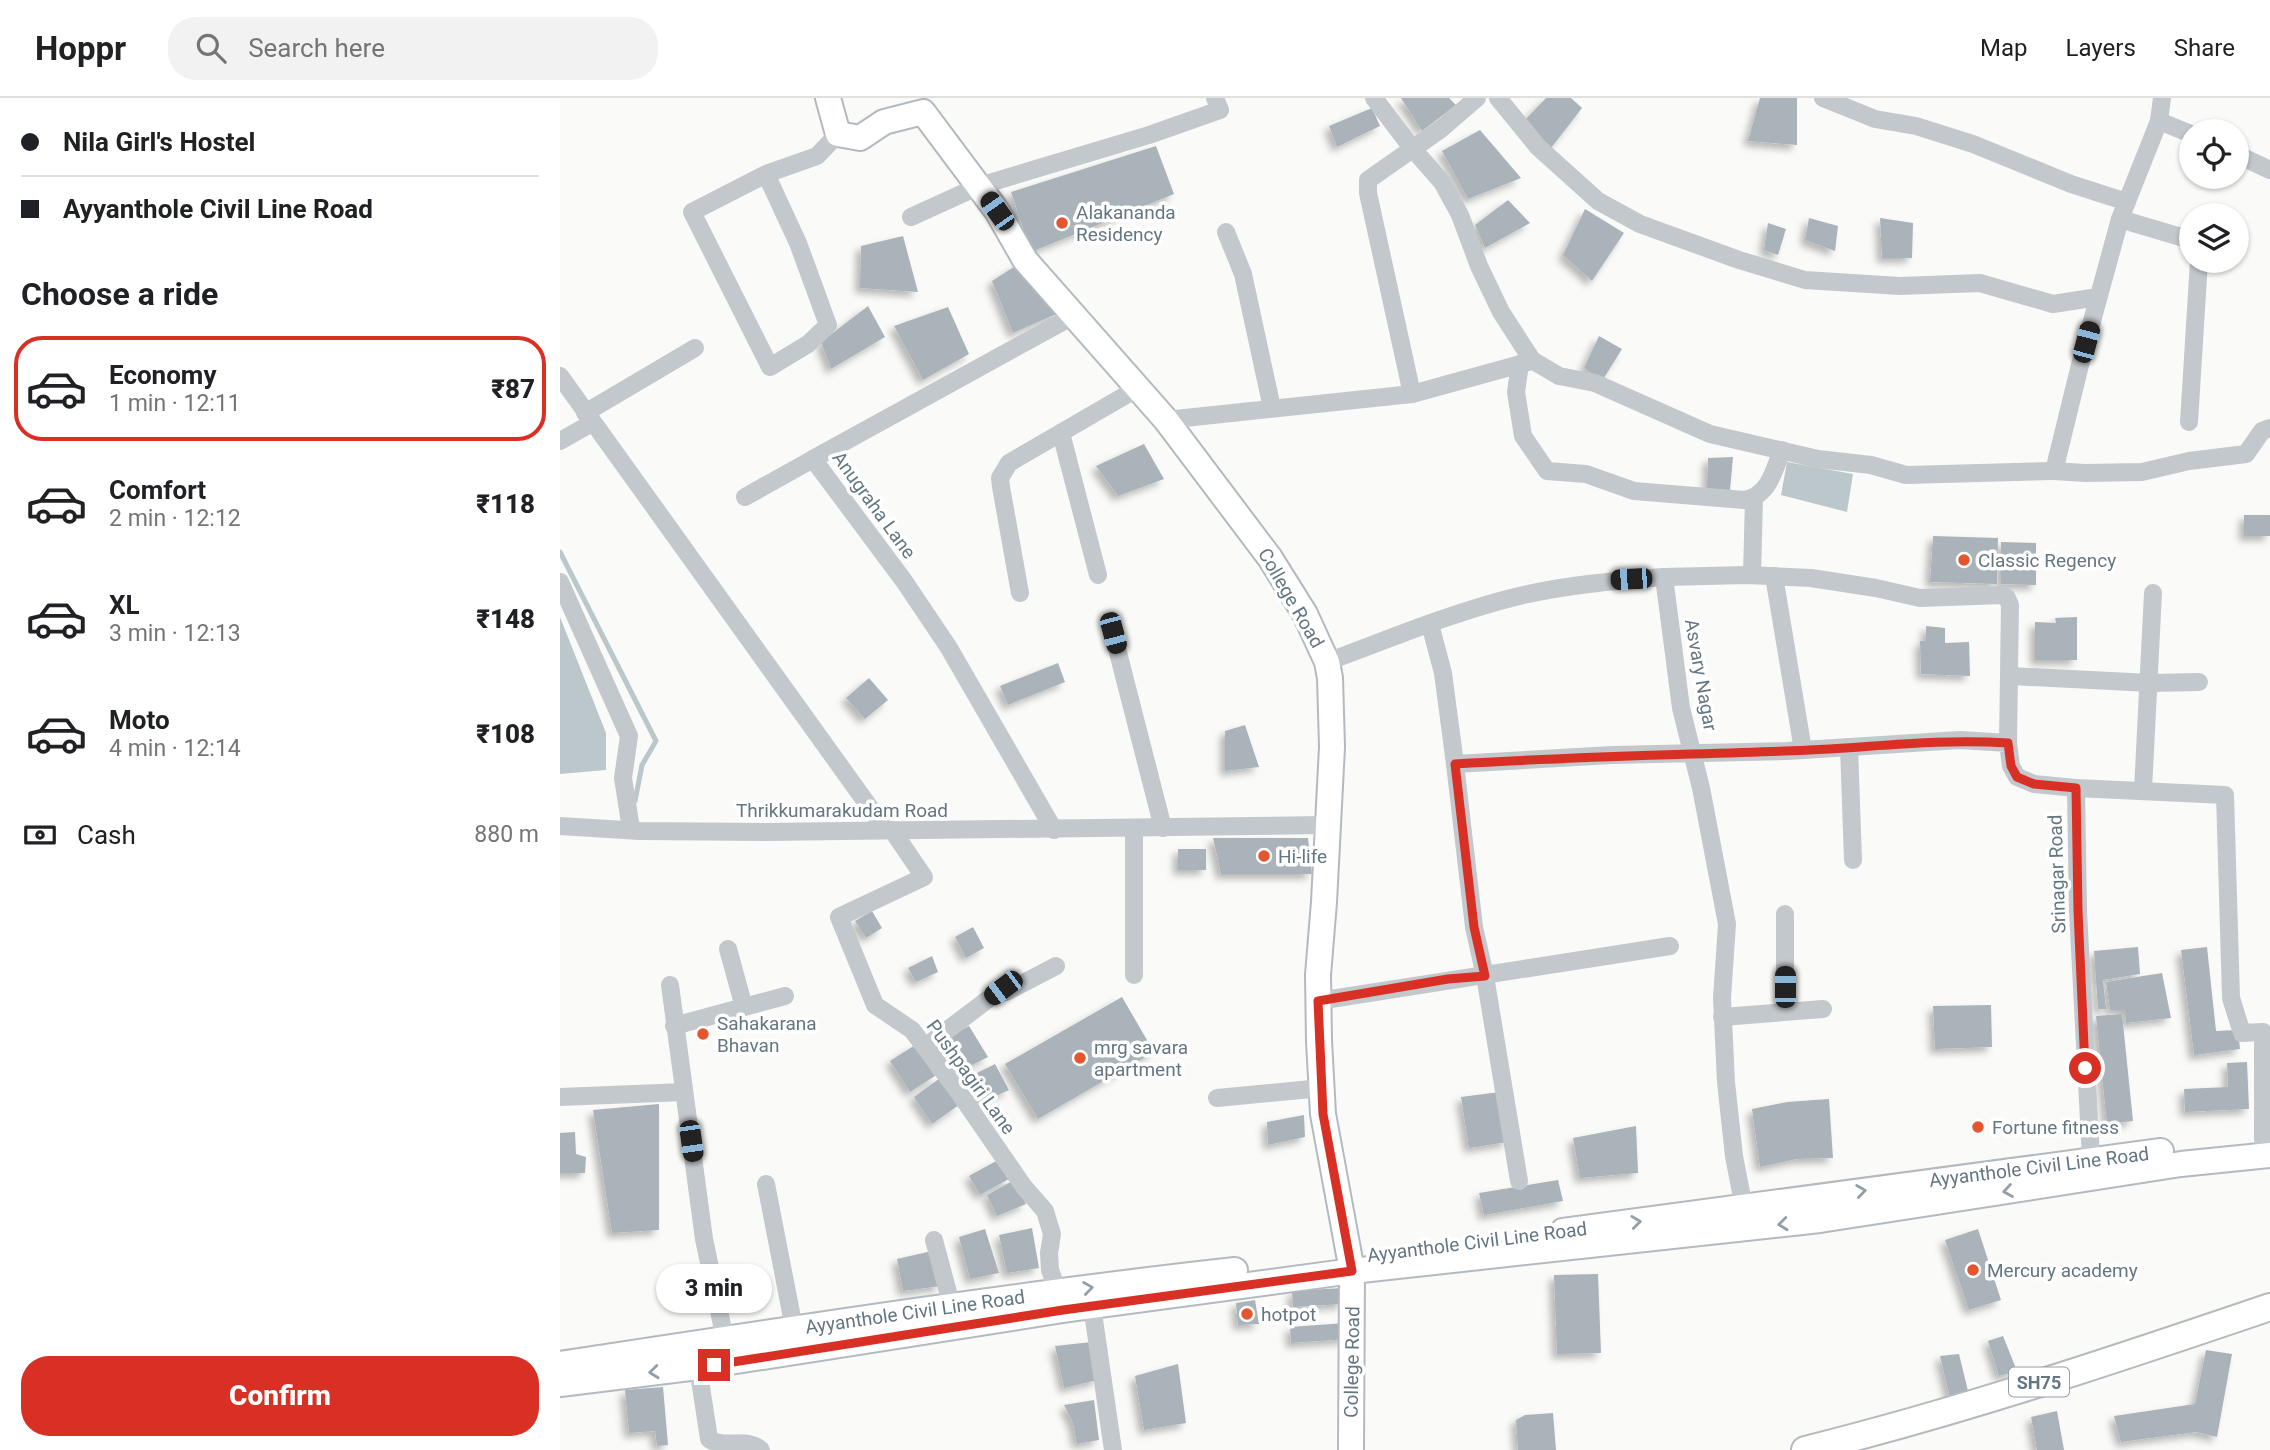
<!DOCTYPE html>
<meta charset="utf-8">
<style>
body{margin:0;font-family:Roboto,sans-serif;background:#f2f2f2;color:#202124;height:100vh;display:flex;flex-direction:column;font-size:26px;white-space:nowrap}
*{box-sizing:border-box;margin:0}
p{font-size:23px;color:#757577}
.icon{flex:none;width:38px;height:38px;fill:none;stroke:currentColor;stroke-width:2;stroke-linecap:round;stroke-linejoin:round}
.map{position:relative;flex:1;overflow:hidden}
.details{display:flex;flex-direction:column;background:#fff;width:560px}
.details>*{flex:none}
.top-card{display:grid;align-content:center;height:154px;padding:0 21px;background:#fff}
.tools{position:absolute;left:1619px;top:21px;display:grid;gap:14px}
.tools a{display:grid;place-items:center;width:70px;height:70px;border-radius:50%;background:#fff;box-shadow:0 2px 5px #0004;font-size:35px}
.end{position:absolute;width:32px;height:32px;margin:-16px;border:9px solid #d93025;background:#fff;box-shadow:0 0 0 4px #fff}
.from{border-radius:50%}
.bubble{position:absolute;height:49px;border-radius:24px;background:#fff;box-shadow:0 2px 5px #0004;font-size:23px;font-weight:800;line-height:49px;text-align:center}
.car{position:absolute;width:21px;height:42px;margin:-21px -10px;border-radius:9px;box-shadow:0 0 5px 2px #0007;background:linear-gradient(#222 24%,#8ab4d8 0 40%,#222 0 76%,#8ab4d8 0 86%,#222 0)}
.top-card b{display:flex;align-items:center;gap:24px;height:66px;font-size:26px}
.top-card b+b{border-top:2px solid #e0e0e0}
.top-card i{width:18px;height:18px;background:#202124}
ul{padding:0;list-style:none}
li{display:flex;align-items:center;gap:21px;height:105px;margin:0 14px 10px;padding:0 7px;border:4px solid transparent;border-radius:28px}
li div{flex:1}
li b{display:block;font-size:26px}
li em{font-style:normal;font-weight:800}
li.active{border-color:#d93025}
li>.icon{width:63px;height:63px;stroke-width:1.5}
h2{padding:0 21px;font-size:32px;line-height:84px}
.pay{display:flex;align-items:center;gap:18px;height:77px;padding:0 21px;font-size:26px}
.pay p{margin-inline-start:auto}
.primary-button{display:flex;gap:14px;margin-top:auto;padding:14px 21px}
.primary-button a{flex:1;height:80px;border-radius:28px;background:#d93025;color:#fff;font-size:28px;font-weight:800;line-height:80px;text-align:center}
header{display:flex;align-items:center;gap:42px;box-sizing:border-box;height:98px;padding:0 35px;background:#fff;border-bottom:2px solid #e0e0e0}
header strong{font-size:33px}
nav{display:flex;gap:38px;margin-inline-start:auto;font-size:24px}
.search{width:490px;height:63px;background:#f2f2f2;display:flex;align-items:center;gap:18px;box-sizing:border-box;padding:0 24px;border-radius:28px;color:#757577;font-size:26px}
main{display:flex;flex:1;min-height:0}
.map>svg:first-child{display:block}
.water{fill:#bbc7cb}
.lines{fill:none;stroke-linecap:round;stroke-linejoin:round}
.stream{stroke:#bbc7cb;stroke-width:5}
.building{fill:#aab3b9;filter:url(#shadow)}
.secondary-casing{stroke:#b3babf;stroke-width:28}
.primary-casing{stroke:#b5babe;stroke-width:30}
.street{stroke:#c3c8cc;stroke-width:18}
.secondary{stroke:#fff;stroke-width:24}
.primary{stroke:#fff;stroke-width:26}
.oneway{stroke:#939fa8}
.route{stroke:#d93025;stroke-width:9}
.poi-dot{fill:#e4572e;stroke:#fff;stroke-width:2.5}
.labels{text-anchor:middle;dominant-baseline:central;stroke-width:7;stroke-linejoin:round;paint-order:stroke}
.shield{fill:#fff;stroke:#939fa8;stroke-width:2}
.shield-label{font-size:18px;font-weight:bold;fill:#657683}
.poi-label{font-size:19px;fill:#657683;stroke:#fff;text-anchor:start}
.street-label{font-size:19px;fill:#657683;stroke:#fff}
</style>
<header>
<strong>Hoppr</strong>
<div class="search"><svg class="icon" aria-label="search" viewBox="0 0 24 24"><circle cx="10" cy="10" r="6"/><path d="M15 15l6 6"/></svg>Search here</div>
<nav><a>Map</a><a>Layers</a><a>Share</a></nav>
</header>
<main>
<section class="details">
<div class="top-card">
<b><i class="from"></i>Nila Girl's Hostel</b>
<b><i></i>Ayyanthole Civil Line Road</b>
</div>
<h2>Choose a ride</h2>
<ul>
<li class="active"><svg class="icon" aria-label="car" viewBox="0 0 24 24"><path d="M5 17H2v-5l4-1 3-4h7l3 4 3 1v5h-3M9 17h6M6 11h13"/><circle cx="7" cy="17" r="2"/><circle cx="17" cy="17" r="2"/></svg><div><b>Economy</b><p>1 min · 12:11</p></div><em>₹87</em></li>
<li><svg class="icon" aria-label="car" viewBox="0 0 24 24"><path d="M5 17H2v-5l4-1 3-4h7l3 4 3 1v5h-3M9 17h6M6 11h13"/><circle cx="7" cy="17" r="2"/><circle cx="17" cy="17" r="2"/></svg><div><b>Comfort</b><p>2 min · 12:12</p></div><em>₹118</em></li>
<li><svg class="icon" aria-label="car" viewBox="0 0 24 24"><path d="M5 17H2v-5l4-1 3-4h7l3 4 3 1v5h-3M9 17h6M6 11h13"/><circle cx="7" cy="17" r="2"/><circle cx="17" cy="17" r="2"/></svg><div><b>XL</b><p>3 min · 12:13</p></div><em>₹148</em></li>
<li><svg class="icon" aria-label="car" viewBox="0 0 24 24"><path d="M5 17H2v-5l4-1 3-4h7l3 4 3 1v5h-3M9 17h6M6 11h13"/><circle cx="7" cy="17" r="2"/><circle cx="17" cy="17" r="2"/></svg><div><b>Moto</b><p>4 min · 12:14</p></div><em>₹108</em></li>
</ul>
<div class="pay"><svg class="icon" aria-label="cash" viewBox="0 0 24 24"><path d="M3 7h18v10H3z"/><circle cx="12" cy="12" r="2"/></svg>Cash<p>880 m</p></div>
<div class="primary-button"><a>Confirm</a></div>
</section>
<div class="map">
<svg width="1710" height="1352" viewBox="0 0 1710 1352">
<defs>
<filter id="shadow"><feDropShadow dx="-5" dy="5" stdDeviation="3.5" flood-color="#0004"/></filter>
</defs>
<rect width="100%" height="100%" fill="#fafaf8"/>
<g class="water">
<polygon points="1227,364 1293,376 1287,414 1221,397"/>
<polygon points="0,519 46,635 46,672 0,676"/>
</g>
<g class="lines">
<polyline class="stream" points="0,454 96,643 82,667 75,703"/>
</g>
<g class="building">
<polygon points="841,0 889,0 896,7 862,33"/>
<polygon points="986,0 1011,0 1022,10 991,50 963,24"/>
<polygon points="1200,0 1237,0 1237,47 1188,43"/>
<polygon points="812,10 820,28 777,49 769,28"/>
<polygon points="920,32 961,80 908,101 882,53"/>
<polygon points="596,48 614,96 471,154 451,94"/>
<polygon points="948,102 970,125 925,150 915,127"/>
<polygon points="1025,111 1064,135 1032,183 1003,157"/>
<polygon points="1249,120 1278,128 1275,153 1245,142"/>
<polygon points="1320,120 1353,125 1352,160 1322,160"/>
<polygon points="1208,125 1226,131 1218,157 1204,152"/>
<polygon points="343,138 358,194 300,190 301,148"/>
<polygon points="460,165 501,214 453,235 432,183"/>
<polygon points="308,208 325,239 271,271 261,244"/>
<polygon points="388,209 409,256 363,282 334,228"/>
<polygon points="1039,238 1062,251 1042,283 1024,270"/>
<polygon points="584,346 604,381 558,398 536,368"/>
<polygon points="1173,359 1170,392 1147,391 1148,360"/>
<rect x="1684" y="417" width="26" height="21"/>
<polygon points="1373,438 1438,440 1437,486 1370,484"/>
<polygon points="1441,444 1476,445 1476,487 1441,486"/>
<polygon points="1517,519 1517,562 1475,562 1475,524 1496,525 1495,520"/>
<polygon points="1366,528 1385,530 1385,545 1409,544 1410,578 1361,576 1360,543 1366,543"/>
<polygon points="498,565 505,584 448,607 440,588"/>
<polygon points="309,580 328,602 305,621 286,600"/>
<polygon points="685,627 699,669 665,673 665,633"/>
<polygon points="653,740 748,740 752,776 661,776"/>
<rect x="618" y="751" width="28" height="21"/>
<polygon points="312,813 322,830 306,840 295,823"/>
<polygon points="413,829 424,850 406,860 395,839"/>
<polygon points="1578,849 1580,876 1543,882 1546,911 1538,911 1534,853"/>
<polygon points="1647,849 1656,933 1678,932 1680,951 1634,957 1621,852"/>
<polygon points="372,858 378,874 356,884 348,870"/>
<polygon points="1602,875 1611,920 1566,925 1565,912 1550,912 1546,884"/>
<polygon points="562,899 594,954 478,1021 445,966"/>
<polygon points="1431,907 1432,949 1375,951 1373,908"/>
<polygon points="1562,916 1573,1023 1547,1026 1536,918"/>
<polygon points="409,928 428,959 402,972 399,967 394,970 383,951 388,949 383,942"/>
<polygon points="355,947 375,978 350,994 330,963"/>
<polygon points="1687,964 1689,1011 1625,1014 1624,991 1668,989 1667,965"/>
<polygon points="435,966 449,992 421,1005 407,980"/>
<polygon points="380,980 399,1007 372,1026 354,999"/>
<polygon points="940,994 948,1044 909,1050 901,999"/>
<polygon points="1269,1001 1273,1060 1237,1061 1200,1069 1192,1011 1227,1004"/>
<polygon points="99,1006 99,1132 52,1135 33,1012"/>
<polygon points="744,1017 745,1039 708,1047 707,1024"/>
<polygon points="1076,1028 1078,1075 1020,1080 1013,1040"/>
<polygon points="15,1034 16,1056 26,1059 25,1075 0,1075 0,1035"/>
<polygon points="438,1062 449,1081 420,1097 409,1078"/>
<polygon points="454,1082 466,1106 437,1118 427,1097"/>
<polygon points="998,1082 1003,1103 924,1117 919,1095"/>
<polygon points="472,1130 479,1170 447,1175 439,1137"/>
<polygon points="425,1131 439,1175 410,1181 399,1139"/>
<polygon points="1418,1131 1441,1202 1409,1212 1385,1142"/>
<polygon points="372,1153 381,1188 343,1193 337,1161"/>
<polygon points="1038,1176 1041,1255 997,1256 994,1177"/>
<polygon points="782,1190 783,1206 733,1209 732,1193"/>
<polygon points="695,1202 699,1226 678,1227 676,1205"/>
<polygon points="785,1225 787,1241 731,1245 730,1229"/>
<polygon points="1443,1238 1457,1273 1439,1278 1428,1243"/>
<polygon points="532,1244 538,1282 504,1290 495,1248"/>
<polygon points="1646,1252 1672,1256 1657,1339 1636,1334 1561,1344 1554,1318 1635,1306"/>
<polygon points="1399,1256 1408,1293 1390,1300 1380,1258"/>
<polygon points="618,1266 626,1325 584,1332 575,1278"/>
<polygon points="103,1289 108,1347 97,1348 95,1333 69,1335 65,1292"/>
<polygon points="534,1302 539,1342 517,1346 513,1325 504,1307"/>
<polygon points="1497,1313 1504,1352 1477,1352 1471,1319"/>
<polygon points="993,1315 996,1352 958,1352 956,1322 965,1317"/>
</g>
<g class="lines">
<g class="secondary-casing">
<g id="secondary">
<polyline points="268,0 278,36 300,40 324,24 363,14 437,113 465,162 606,322 710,460 745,516 767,564 770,580 772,649 764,804 758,877 759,943 763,1016 792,1173 791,1352"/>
<polyline points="1003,1133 1601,1053"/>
<path d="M 0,1266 C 224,1232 449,1197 675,1172"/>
<polyline points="0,1286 138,1269 503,1212 792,1173 1260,1122 1621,1066 1710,1057"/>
</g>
</g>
<g class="primary-casing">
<path id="primary" d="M 1245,1352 C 1402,1313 1557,1261 1710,1209"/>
</g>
<g class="street">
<polyline points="814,0 852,50 882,84 900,117 919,168 941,214 972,262 999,278 1035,285 1150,336 1258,361 1311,367 1346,377 1494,373"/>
<polyline points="938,0 978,49 1038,103 1080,126 1179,162 1245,182 1340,188 1420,185 1493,206 1538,199"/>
<polyline points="1263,0 1315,21 1356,28 1413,46 1511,86 1567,104"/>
<polyline points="1599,23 1602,0"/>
<polyline points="1631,36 1599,23 1560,121 1520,267 1494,373 1525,375 1582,374 1629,363 1686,356 1702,333 1710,330"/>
<polyline points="1676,56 1710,72"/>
<polyline points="206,76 238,145 268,227 248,246 210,269 132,114 206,76 257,58 278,36"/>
<polyline points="351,119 419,88 589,37 660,12 655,0"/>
<polyline points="1560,121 1631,142"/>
<polyline points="666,134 683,176 712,310"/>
<path d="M 960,266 L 956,294 L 963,338 L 987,373 L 1026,376 L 1074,393 L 1184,402 C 1209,398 1214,372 1222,352"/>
<polyline points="0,278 326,732"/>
<polyline points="852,296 808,95 808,82 881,31 917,0"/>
<polyline points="25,315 135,250"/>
<polyline points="606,322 852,296 968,264"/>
<polyline points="1629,324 1639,163"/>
<polyline points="501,335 538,477"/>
<polyline points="0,343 32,325"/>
<polyline points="185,399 253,361"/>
<polyline points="1192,477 1194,400"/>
<polyline points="1214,478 1243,652"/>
<polyline points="1104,479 1187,477 1251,480 1316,490 1360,500 1442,497 1447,500 1450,507 1448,645"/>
<polyline points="0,484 69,638 63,680 71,731"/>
<polyline points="460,495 441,389 440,380 449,365 578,290"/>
<polyline points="870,526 883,575 895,666"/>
<polyline points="553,535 603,730"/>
<path d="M 767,564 C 829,541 891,515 955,499 C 1004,487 1053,483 1104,479 L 1121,610 L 1141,690 L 1167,826 L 1162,900 L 1166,984 L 1174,1058 L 1184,1110"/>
<polyline points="1450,578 1590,585 1639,584"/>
<polyline points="1289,649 1293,762"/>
<polyline points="1516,690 1665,697 1671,900 1682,935 1703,934 1703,1042"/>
<polyline points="1583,692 1593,495"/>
<polyline points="0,728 80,733 207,734 768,727"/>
<polyline points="574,731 574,877"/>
<polyline points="332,732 364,779 279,819 315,907 352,932 395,989 464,1089 485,1113 492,1136 489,1155 490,1172 498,1194"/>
<polyline points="494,732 389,550 344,483 253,361 513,218"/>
<polyline points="1225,816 1225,913"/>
<polyline points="168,851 184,909 114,928 225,898"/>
<polyline points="110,887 144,1141 167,1251"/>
<polyline points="758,903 1110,848"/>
<polyline points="1162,919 1263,911"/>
<polyline points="365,949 443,890 446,894 496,868"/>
<polyline points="0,999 124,994"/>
<polyline points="657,1000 762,990"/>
<polyline points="959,1083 925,878 914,829 895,666 1052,657 1227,653 1400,642 1448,645 1451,668 1457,679 1474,686 1516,690 1518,813 1531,1061"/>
<polyline points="206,1086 234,1230"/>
<polyline points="374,1142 392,1209"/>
<polyline points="532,1208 553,1352"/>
<path d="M 138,1269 L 149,1341 C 165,1352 186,1338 201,1352"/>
</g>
<use href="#secondary" class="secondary"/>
<use href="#primary" class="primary"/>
</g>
<defs><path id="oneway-chevron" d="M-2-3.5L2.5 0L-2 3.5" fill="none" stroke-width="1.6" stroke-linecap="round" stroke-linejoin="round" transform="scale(1.75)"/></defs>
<g class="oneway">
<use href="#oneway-chevron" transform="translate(1301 1093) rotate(-8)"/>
<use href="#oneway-chevron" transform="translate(1448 1093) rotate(171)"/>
<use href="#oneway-chevron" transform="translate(1076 1124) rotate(-7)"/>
<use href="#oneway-chevron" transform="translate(1223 1126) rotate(174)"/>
<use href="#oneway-chevron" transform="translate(528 1190) rotate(-8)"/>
<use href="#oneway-chevron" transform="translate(94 1274) rotate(174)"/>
</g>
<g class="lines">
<path class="route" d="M 154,1267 L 503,1212 L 792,1173 L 763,1016 L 758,903 L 888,881 L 925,878 L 914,829 L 895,666 C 1005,659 1115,657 1225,653 C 1301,651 1372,640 1448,645 L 1451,668 L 1457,679 L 1474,686 L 1516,690 L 1518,813 L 1525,970"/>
</g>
<g class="poi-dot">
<circle cx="502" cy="125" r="7"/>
<circle cx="1404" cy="462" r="7"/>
<circle cx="704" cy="758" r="7"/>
<circle cx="143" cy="936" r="7"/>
<circle cx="520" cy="960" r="7"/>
<circle cx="1418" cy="1029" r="7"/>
<circle cx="1413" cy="1172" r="7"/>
<circle cx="687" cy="1216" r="7"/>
</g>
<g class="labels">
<rect class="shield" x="1449" y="1269.5" width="60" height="29" rx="5"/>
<g class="shield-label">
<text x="1479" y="1284">SH75</text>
</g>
<g class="poi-label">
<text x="516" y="114">Alakananda<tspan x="516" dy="22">Residency</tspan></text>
<text x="1418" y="462">Classic Regency</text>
<text x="718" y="758">Hi-life</text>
<text x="157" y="925">Sahakarana<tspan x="157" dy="22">Bhavan</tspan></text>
<text x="534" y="949">mrg savara<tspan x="534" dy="22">apartment</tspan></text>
<text x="1432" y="1029">Fortune fitness</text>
<text x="1427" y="1172">Mercury academy</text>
<text x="701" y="1216">hotpot</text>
</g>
<g class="street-label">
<text transform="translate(314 407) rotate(54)">Anugraha Lane</text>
<text transform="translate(731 500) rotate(60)">College Road</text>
<text transform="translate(1141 577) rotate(80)">Asvary Nagar</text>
<text x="282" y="712">Thrikkumarakudam Road</text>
<text transform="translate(1497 776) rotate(-92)">Srinagar Road</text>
<text transform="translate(411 979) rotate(54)">Pushpagiri Lane</text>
<text transform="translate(1479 1069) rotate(-7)">Ayyanthole Civil Line Road</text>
<text transform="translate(917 1144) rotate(-7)">Ayyanthole Civil Line Road</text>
<text transform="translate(355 1214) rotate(-8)">Ayyanthole Civil Line Road</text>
<text transform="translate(792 1264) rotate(-89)">College Road</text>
</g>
</g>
</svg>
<div class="tools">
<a><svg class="icon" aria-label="locate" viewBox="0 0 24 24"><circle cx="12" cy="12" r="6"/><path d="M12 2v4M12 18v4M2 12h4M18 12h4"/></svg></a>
<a><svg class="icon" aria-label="layers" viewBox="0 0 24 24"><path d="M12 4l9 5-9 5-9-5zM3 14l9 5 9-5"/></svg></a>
</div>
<i class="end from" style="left:1525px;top:970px"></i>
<i class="end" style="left:154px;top:1267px"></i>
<div class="bubble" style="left:96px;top:1166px;width:116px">3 min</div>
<i class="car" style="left:437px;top:113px;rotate:325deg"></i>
<i class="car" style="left:1526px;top:244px;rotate:15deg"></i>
<i class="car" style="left:1071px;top:481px;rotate:267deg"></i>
<i class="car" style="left:553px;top:535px;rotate:165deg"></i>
<i class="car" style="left:1225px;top:889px;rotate:0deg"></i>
<i class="car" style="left:443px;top:890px;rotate:233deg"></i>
<i class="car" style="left:131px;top:1043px;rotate:172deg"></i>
</div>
</main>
